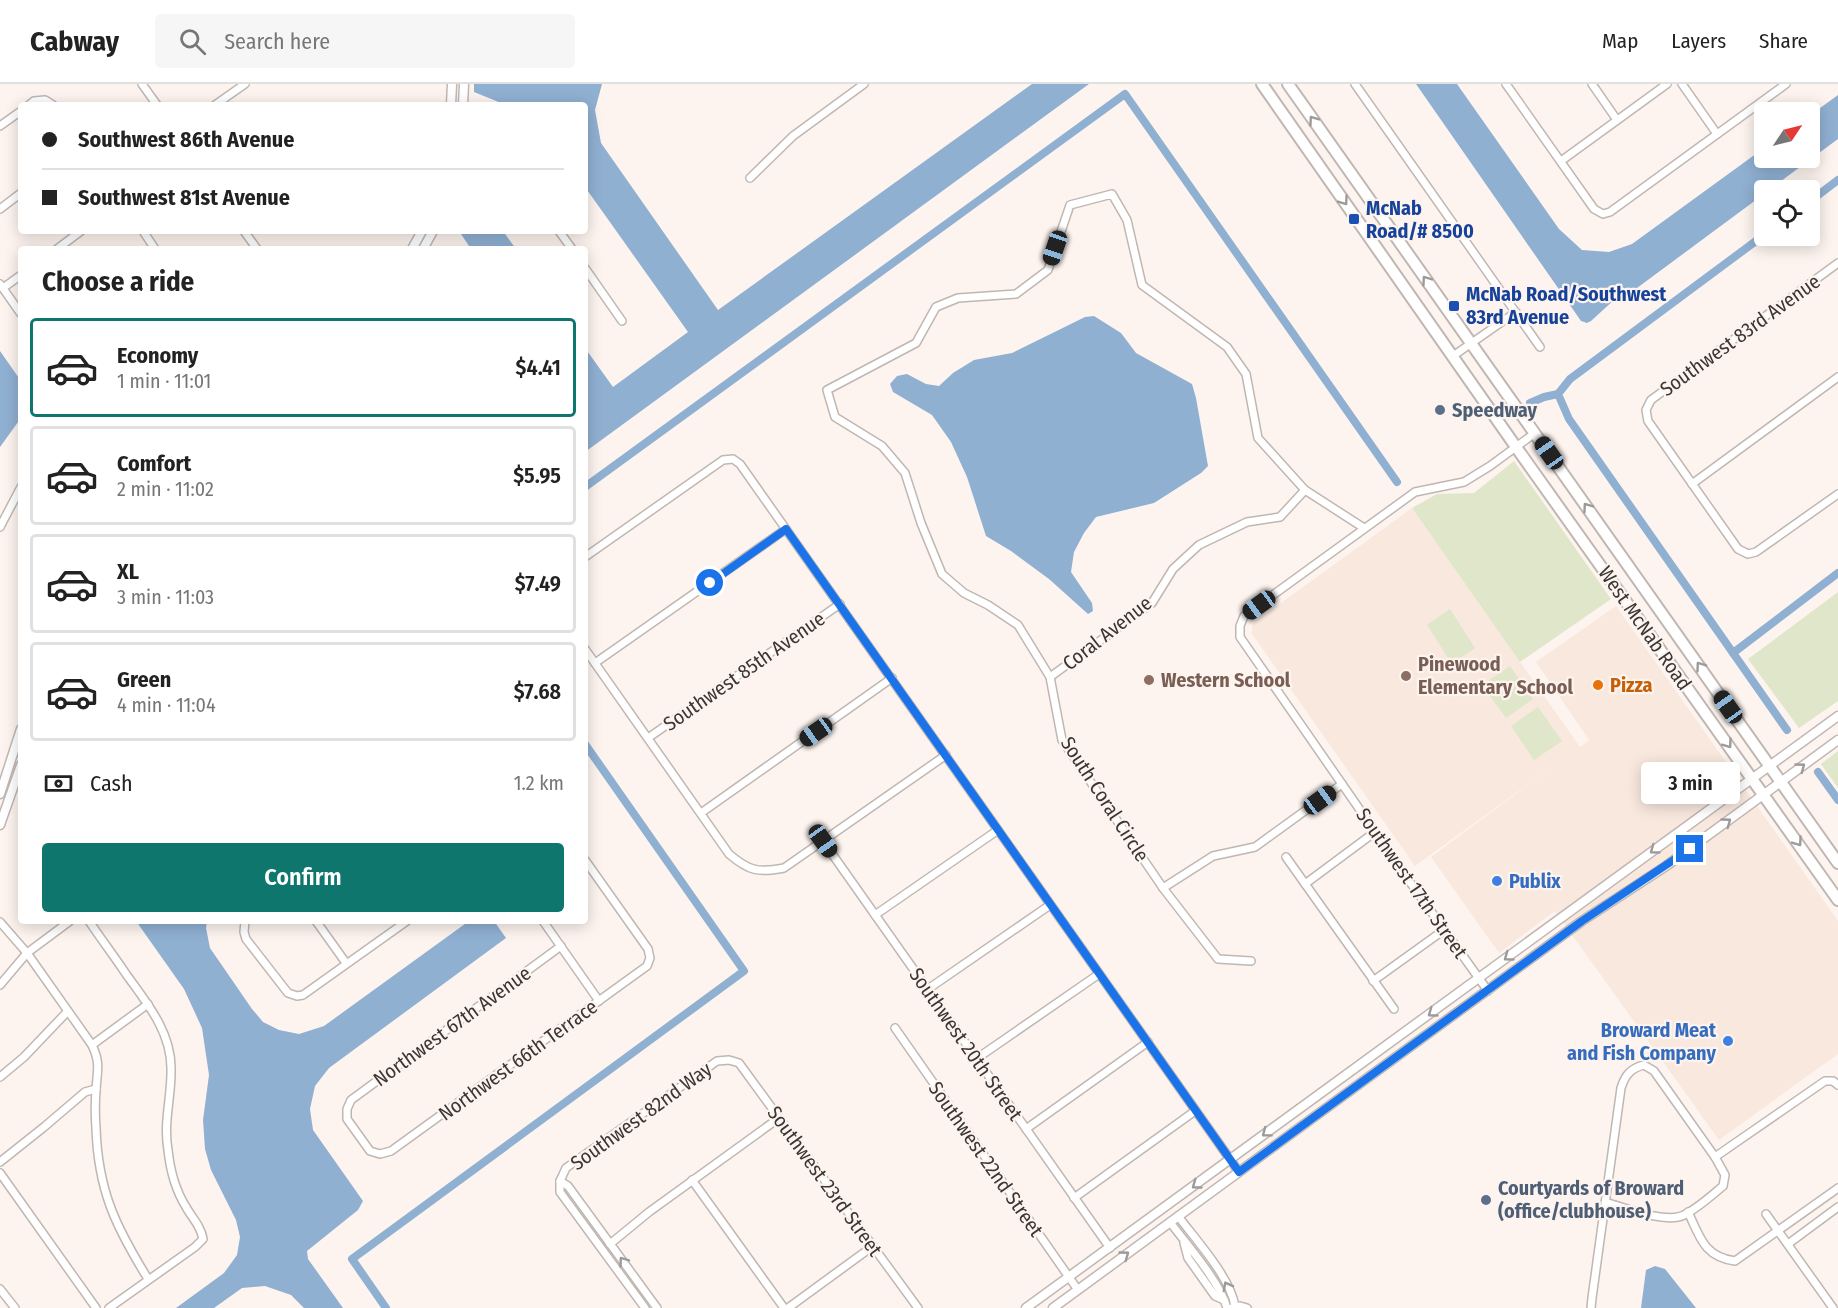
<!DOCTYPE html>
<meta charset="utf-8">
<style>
body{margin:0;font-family:"Fira Sans Condensed",sans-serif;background:#f6f6f6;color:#222;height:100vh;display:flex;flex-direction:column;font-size:22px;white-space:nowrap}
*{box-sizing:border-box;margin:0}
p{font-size:20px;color:#767676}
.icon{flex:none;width:33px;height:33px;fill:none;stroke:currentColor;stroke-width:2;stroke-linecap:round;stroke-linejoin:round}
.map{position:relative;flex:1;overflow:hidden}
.drawer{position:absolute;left:18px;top:162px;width:570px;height:678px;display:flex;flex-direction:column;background:#fff;border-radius:6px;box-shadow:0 3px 15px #0003}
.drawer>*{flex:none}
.top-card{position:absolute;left:18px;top:18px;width:570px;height:132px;border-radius:6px;box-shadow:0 3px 15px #0003;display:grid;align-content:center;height:132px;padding:0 24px;background:#fff}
.needle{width:39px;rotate:55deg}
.fabs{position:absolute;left:1754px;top:18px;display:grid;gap:12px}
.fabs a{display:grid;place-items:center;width:66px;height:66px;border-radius:6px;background:#fff;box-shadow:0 3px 15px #0003;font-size:30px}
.end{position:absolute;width:27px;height:27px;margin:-14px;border:8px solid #1a73e8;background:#fff;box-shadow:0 0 0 3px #fff}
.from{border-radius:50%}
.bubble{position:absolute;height:42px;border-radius:6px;background:#fff;box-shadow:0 3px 15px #0003;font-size:20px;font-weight:600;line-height:42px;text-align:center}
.car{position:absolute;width:18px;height:36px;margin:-18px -9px;border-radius:8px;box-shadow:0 0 4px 2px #0007;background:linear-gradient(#222 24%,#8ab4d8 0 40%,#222 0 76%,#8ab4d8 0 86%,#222 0)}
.top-card b{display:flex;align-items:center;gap:21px;height:57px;font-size:22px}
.top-card b+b{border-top:2px solid #e0e0e0}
.top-card i{width:15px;height:15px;background:#222}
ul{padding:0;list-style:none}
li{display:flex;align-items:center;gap:18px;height:99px;margin:0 12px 9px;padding:0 12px;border:3px solid #e0e0e0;border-radius:6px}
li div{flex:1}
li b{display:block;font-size:22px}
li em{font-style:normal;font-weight:600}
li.current{border-color:#0f766e}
li>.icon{width:54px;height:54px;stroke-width:1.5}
h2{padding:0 24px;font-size:27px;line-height:72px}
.pay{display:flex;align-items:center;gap:15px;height:66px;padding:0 24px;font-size:22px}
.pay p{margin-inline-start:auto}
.action{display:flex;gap:12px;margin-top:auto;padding:12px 24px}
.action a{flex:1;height:69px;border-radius:6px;background:#0f766e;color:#fff;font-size:24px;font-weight:600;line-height:69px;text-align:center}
header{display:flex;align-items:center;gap:36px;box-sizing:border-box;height:84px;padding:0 30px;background:#fff;border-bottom:2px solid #e0e0e0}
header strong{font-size:28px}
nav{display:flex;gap:33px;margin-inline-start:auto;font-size:21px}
.search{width:420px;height:54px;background:#f6f6f6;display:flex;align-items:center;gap:15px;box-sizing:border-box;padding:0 21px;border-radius:6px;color:#767676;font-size:22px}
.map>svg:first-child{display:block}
.built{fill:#f9e8de}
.green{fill:#dfe6c9}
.water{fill:#90b0d2}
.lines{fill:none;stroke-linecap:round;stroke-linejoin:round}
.canal{stroke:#90b0d2;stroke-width:8}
.minor-casing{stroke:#c0b7b2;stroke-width:10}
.tertiary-casing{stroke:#c0b7b2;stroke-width:11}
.primary-casing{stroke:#c0b7b2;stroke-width:14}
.minor{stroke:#fff;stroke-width:7}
.tertiary{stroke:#fff;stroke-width:8}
.primary{stroke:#fff;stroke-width:10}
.oneway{stroke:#9c9a9a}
.route{stroke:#1a73e8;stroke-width:8}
.transit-dot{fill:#1a4fb4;stroke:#fdf4ef;stroke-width:2}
.service-dot{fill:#5c6f8a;stroke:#fdf4ef;stroke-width:2}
.education-dot{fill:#8d6e63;stroke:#fdf4ef;stroke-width:2}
.food-dot{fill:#e8710a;stroke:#fdf4ef;stroke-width:2}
.shop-dot{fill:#3f7fe0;stroke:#fdf4ef;stroke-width:2}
.labels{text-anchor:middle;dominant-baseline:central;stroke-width:4.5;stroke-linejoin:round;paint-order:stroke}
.transit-label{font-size:20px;font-weight:bold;fill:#164399;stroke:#fdf4ef;text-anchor:start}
.street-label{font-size:20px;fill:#3a3634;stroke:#fdf4ef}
.service-label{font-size:20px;font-weight:bold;fill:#4e5e75;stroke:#fdf4ef;text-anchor:start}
.education-label{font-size:20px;font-weight:bold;fill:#785e54;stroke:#fdf4ef;text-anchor:start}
.food-label{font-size:20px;font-weight:bold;fill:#c56008;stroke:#fdf4ef;text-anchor:start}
.shop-label{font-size:20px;font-weight:bold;fill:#366cbe;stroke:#fdf4ef;text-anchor:start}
</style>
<header>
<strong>Cabway</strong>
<div class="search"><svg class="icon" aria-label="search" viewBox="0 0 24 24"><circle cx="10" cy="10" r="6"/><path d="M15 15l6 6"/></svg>Search here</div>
<nav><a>Map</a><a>Layers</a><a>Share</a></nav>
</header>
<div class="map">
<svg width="1838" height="1224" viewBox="0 0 1838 1224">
<rect width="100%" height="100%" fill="#fdf4ef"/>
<polygon class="built" points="1412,424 1580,663 1589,656 1536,578 1616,522 1838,837 1838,970 1719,1056 1555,827 1499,869 1431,773 1552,683 1415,782 1252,550 1252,540"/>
<g class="green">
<polygon points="1514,377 1611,515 1520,578 1412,424 1437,410 1474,409"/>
<polygon points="1838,508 1838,617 1799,644 1748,575"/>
<polygon points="1450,525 1475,564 1452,580 1427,541"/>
<polygon points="1510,582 1533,615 1506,634 1482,601"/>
<polygon points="1538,623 1562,657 1534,676 1511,642"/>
<polygon points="1838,667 1838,704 1821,680"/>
</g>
<g class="water">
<polygon points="474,0 602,0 595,26 601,59 718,226 1032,0 1089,0 585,368 585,264 613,303 688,248 585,103 585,21 506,21 474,8"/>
<polygon points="1416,0 1457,0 1559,145 1582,166 1609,168 1632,160 1764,64 1764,74 1809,74 1809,32 1838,11 1838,55 1769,106 1764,106 1764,110 1637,204 1614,216 1591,237 1587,239 1581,237"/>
<polygon points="459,147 503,147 516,165 471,165"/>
<polygon points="1094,232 1121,249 1136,269 1192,300 1196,314 1208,382 1201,389 1154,419 1096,433 1084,449 1074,468 1071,488 1092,519 1093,527 1088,530 1049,495 1011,467 986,452 967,393 951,358 932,331 893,308 890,300 897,292 907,290 926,300 939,302 953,289 974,276 1012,269 1085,233"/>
<polygon points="0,267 21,297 21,334 0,363"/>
<polygon points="136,837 207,837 206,844 210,864 252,925 263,938 279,946 299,950 324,942 469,837 494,837 506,854 329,984 315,1002 310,1025 313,1046 363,1117 358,1126 307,1167 308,1175 343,1224 304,1224 291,1211 265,1202 242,1204 214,1224 176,1224 224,1189 237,1171 240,1153 236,1136 211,1086 205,1065 203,1036 209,991 202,944 184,905"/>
<polygon points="1655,1182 1665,1185 1696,1224 1641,1224 1646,1186"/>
</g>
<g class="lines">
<g class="canal">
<polyline points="1809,118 1838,96"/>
<polyline points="1764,151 1570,295 1558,310 1569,335 1787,646"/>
<polyline points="1530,319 1544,313 1558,310"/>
<polyline points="585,403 1125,10 1397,398"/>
<polyline points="1733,569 1838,489"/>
<polyline points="1818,688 1838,716"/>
<polyline points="386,1224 352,1175 744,887 585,660"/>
</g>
<g class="minor-casing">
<g id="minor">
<polyline points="142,0 157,21"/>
<polyline points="1355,0 1540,263"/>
<polyline points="1506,0 1594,125 1603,130 1610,128 1786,0"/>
<polyline points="1592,0 1617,36"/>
<polyline points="1682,0 1717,50"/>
<polyline points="29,21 34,17 45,16 53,21"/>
<polyline points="215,21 245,0"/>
<polyline points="0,42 21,27"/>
<polyline points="1561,77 1667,0"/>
<polyline points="750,94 793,52 864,0"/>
<polyline points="0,125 21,109"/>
<polyline points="143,147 155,165"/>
<polyline points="244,147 257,165"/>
<polyline points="559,147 572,165"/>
<polyline points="57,165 81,147"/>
<polyline points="1838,179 1651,316 1646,326 1648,337 1738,465 1748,470 1756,468 1838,410"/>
<polyline points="585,184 622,237"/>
<polyline points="0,200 21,230"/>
<polyline points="3,204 21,191"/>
<polyline points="1453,272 1516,228"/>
<polyline points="1692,400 1838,293"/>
<polyline points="0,443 21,403"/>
<polyline points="585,473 723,376 733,375 740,380 1239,1088"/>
<path d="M 585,565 L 729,770 C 749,787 758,789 784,784 L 946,671"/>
<polyline points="595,579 786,445"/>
<polyline points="1050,593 1152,519 1173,485 1199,461 1247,438 1280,433 1305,406"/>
<polyline points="648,654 840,520"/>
<polyline points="701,729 892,594"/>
<polyline points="823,757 1110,1164"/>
<polyline points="1286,773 1394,925"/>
<polyline points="1305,800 1375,748"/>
<polyline points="1163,804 1213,772 1255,763 1342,700"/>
<polyline points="875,831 998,746"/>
<path d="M 89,837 C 101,855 114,872 126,890 C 146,918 171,947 171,984 C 172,1011 163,1038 168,1066 C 170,1085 176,1107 186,1123 C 192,1134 201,1142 203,1155 L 195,1163 L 109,1224"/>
<polyline points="245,837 244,848 246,855 288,909 297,912 303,911 407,837"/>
<polyline points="316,837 346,879"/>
<polyline points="543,837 599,917"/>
<path d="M 0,838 L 27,869 L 92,961 C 101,980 97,987 96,1006 C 95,1019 95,1031 96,1044 C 98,1107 116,1143 148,1195"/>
<polyline points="561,862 351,1016 347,1025 347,1035 370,1067 380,1070 391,1067 647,882 650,874 648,865 585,776"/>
<polyline points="1251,877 1218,875 1163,804 1062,656 1050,593 1018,541 988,521 964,509 942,490 921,439 905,389 882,362 835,333 827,306 916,259 936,223 958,214 1016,210 1048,186 1070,121 1112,110 1127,136 1142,201 1227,263 1246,290 1258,354 1305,406 1364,444"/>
<polyline points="1373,897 1444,846"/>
<polyline points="0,901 27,869 70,837"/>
<polyline points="928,905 1050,821"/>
<polyline points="1488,907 1410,798 1240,553 1240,542 1244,532 1415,408 1464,398 1490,382 1535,349"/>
<polyline points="895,944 1078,1206"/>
<polyline points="92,961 148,920"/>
<polyline points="976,975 1099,890"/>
<polyline points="0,993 24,973 67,928"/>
<polyline points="1026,1045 1148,958"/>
<polyline points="1715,1073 1825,997 1833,997 1838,1001"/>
<polyline points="0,1078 44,1043 85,1008 96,1005"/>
<polyline points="0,1089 96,1224"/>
<polyline points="692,1096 784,1224"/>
<polyline points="560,1097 568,1102 657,1224"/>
<polyline points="1074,1114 1195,1027"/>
<path d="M 1688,1128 C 1700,1153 1704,1173 1735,1177 L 1838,1104"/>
<polyline points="1766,1130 1833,1224"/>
<path d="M 1178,1132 C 1196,1156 1230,1193 1235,1222"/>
<path d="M 1170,1138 C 1187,1161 1220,1198 1227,1224"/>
<polyline points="1184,1159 1188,1174 1215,1212 1224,1216"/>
<polyline points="610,1160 649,1128 779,1034"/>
<polyline points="1788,1160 1838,1123"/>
<polyline points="0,1205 15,1224"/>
<polyline points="645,1224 560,1108 560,1097 566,1084 717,977 729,976 739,979 918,1224"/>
<polyline points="788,1224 873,1162"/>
<polyline points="1232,1224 1240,1222 1247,1224"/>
<path d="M 1591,1224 L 1592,1214 L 1621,1004 C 1625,991 1631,984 1644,981 L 1654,987 L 1715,1073 L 1725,1091 L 1723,1102 C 1711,1112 1698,1124 1684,1131 C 1666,1140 1625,1124 1605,1118"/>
</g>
</g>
<g class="tertiary-casing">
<g id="tertiary">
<polyline points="451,21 452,0"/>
<polyline points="463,21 464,0"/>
<polyline points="412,165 422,147"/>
<polyline points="423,165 433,147"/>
<polyline points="0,710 21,645"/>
<polyline points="0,741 21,681"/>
<polyline points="1026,1224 1838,632"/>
<polyline points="1053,1224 1582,837 1666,782 1838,656"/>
</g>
</g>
<g class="primary-casing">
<g id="primary">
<polyline points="1262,0 1516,363 1838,816"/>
<polyline points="1288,0 1838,779"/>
</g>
</g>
<use href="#minor" class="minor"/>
<use href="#tertiary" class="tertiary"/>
<use href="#primary" class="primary"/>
</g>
<defs><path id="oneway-chevron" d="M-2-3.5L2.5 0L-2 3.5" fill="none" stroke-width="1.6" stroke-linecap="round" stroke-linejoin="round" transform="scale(1.5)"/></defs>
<g class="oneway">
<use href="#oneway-chevron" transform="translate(1313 36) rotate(-125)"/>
<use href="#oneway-chevron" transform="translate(1344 117) rotate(55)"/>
<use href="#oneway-chevron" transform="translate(1426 196) rotate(-125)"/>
<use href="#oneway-chevron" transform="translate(1587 423) rotate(-125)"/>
<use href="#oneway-chevron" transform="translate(1700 582) rotate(-125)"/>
<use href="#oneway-chevron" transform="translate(1728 660) rotate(54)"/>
<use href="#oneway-chevron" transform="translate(1801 683) rotate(-36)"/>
<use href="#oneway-chevron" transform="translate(1727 738) rotate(-36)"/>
<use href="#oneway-chevron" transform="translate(1798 758) rotate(55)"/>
<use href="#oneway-chevron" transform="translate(1654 766) rotate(144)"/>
<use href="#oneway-chevron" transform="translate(1508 873) rotate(144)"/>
<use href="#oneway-chevron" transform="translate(1432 929) rotate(144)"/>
<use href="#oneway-chevron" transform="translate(1266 1049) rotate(143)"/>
<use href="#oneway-chevron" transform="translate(1196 1101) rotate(144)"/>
<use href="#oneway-chevron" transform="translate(1125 1171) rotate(-36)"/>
<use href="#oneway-chevron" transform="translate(623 1177) rotate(-126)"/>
<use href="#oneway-chevron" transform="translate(1227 1202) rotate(-118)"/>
</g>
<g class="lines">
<polyline class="route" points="710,499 786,445 1239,1088 1582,837 1690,765"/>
</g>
<g class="transit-dot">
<rect x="1348" y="129" width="12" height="12" rx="3"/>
<rect x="1448" y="216" width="12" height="12" rx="3"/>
</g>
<g class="service-dot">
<circle cx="1440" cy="326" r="6"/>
<circle cx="1486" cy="1116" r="6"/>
</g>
<g class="education-dot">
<circle cx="1406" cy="592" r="6"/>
<circle cx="1149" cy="596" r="6"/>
</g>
<circle class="food-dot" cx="1598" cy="601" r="6"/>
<g class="shop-dot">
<circle cx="1497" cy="797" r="6"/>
<circle cx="1728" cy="957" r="6"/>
</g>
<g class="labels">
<g class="transit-label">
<text x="1366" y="124">McNab<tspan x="1366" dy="23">Road/# 8500</tspan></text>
<text x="1466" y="210">McNab Road/Southwest<tspan x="1466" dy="23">83rd Avenue</tspan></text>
</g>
<g class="street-label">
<text transform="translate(1740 251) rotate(-36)">Southwest 83rd Avenue</text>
<text transform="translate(1645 544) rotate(55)">West McNab Road</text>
<text transform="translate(1107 549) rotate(-38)">Coral Avenue</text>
<text transform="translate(744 587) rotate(-35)">Southwest 85th Avenue</text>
<text transform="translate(1105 715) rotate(57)">South Coral Circle</text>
<text transform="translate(1412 799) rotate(55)">Southwest 17th Street</text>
<text transform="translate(452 942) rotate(-36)">Northwest 67th Avenue</text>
<text transform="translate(966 960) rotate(55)">Southwest 20th Street</text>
<text transform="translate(518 976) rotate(-36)">Northwest 66th Terrace</text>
<text transform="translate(641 1032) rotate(-36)">Southwest 82nd Way</text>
<text transform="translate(986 1075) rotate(55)">Southwest 22nd Street</text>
<text transform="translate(825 1097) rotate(54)">Southwest 23rd Street</text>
</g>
<g class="service-label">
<text x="1452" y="326">Speedway</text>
<text x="1498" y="1104">Courtyards of Broward<tspan x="1498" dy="23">(office/clubhouse)</tspan></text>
</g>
<g class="education-label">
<text x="1418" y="580">Pinewood<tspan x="1418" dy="23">Elementary School</tspan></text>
<text x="1161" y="596">Western School</text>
</g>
<g class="food-label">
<text x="1610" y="601">Pizza</text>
</g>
<g class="shop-label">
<text x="1509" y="797">Publix</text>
<text x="1716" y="946" text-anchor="end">Broward Meat<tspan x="1716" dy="23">and Fish Company</tspan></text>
</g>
</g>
</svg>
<div class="fabs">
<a><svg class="needle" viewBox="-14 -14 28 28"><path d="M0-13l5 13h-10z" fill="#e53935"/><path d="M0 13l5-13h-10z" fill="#767676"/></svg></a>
<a><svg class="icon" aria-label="locate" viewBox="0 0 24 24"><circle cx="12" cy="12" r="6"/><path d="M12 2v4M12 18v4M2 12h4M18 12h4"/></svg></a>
</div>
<i class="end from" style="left:710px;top:499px"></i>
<i class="end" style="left:1690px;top:765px"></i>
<div class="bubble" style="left:1641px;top:678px;width:99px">3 min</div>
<i class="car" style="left:1055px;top:164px;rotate:199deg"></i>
<i class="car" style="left:1549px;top:369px;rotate:325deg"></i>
<i class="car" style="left:1259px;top:521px;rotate:234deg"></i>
<i class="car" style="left:1728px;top:623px;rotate:325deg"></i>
<i class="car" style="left:816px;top:648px;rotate:235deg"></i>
<i class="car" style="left:1320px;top:716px;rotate:54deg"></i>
<i class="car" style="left:823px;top:757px;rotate:145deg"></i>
<div class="top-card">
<b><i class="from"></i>Southwest 86th Avenue</b>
<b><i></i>Southwest 81st Avenue</b>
</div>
<section class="drawer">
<h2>Choose a ride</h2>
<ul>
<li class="current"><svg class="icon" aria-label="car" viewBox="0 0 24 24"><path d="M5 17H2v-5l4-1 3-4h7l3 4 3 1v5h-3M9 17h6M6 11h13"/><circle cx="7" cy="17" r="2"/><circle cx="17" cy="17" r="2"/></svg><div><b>Economy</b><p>1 min · 11:01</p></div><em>$4.41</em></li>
<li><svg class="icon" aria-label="car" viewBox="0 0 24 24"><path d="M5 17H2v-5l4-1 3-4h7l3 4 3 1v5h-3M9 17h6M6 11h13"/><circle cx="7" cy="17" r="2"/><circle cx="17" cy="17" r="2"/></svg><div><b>Comfort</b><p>2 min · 11:02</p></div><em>$5.95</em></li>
<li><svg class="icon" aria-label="car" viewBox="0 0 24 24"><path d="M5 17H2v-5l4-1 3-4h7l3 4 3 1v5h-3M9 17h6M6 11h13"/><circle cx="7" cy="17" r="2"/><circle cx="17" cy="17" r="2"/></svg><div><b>XL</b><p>3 min · 11:03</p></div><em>$7.49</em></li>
<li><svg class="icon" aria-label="car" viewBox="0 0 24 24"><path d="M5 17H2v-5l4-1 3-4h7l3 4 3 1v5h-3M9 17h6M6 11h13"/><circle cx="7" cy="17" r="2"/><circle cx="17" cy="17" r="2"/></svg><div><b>Green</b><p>4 min · 11:04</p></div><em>$7.68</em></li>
</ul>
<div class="pay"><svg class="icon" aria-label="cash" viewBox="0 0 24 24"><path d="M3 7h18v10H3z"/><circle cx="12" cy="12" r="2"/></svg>Cash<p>1.2 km</p></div>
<div class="action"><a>Confirm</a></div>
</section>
</div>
